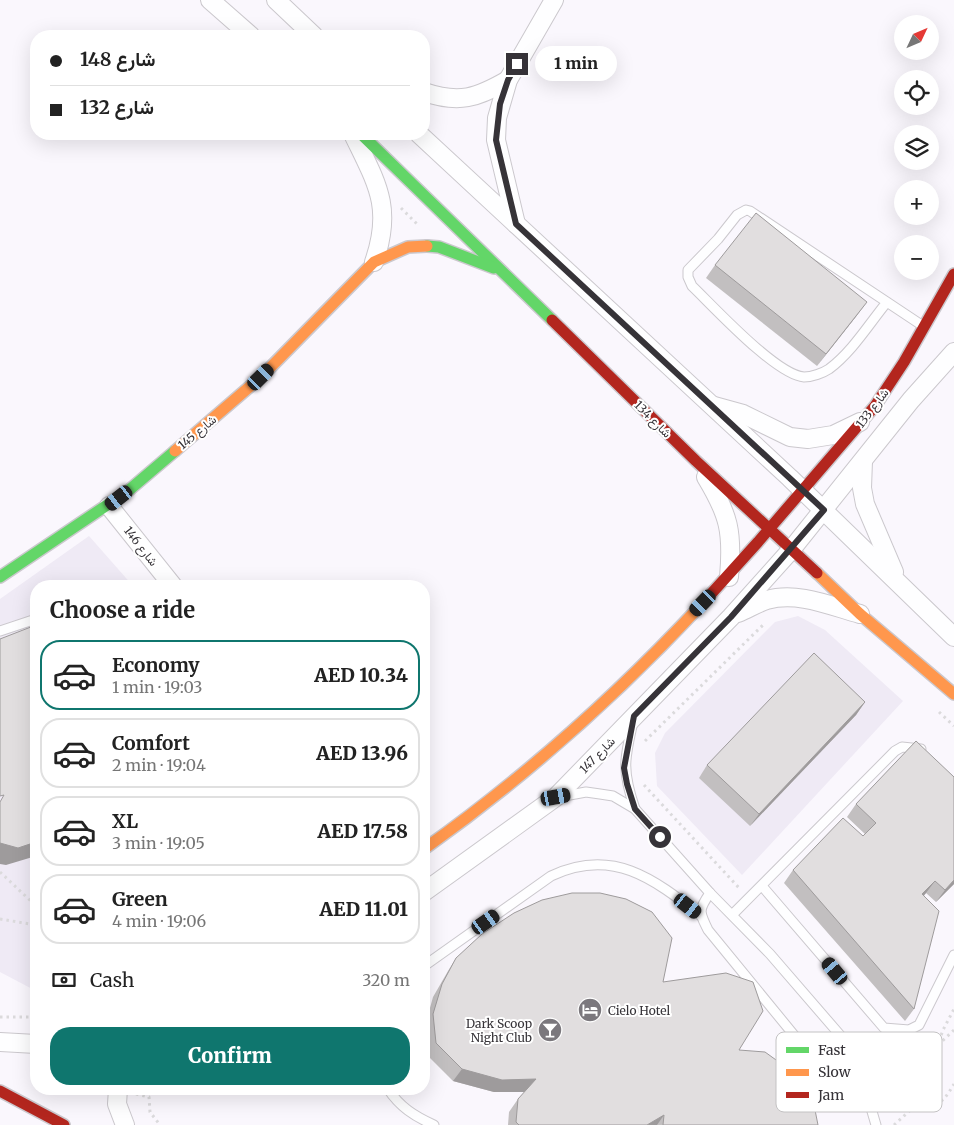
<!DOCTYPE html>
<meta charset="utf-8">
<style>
body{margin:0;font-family:Merriweather,Vazirmatn,serif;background:#f6f6f6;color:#222;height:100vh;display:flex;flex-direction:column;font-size:19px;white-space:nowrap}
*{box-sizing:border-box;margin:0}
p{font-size:16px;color:#767676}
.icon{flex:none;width:28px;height:28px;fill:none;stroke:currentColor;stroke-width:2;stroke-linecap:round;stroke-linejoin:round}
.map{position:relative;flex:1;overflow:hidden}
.details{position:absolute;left:30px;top:580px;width:400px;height:515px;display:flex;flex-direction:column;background:#fff;border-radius:20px;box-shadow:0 5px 20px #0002}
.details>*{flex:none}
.top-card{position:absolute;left:30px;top:30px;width:400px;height:110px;border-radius:20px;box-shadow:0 5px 20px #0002;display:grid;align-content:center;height:110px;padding:0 20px;background:#fff}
.needle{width:32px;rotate:46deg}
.buttons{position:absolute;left:894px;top:15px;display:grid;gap:10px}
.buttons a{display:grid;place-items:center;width:45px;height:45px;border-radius:50%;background:#fff;box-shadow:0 5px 20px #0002;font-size:25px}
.end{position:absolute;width:22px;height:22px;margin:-11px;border:6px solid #363338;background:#fff;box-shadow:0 0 0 2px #fff}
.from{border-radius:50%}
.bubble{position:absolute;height:35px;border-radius:18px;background:#fff;box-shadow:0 5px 20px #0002;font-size:16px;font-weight:800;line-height:35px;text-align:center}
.car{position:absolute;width:15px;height:30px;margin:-15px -8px;border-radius:6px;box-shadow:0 0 4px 1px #0007;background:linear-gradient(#222 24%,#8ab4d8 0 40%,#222 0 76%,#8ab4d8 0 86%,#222 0)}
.top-card b{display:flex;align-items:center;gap:18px;height:48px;font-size:19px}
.top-card b+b{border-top:1px solid #e0e0e0}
.top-card i{width:12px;height:12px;background:#222}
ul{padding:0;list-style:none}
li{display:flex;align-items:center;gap:15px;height:70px;margin:0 10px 8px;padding:0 10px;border:2px solid #e0e0e0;border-radius:20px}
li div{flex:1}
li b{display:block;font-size:19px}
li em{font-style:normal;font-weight:800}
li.active{border-color:#0f766e}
li>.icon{width:45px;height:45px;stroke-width:1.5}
h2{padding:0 20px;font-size:22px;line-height:60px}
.pay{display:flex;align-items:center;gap:12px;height:55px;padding:0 20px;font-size:19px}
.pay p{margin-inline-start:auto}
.primary-button{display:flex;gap:10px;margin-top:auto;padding:10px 20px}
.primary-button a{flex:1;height:58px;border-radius:20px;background:#0f766e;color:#fff;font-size:20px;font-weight:800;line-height:58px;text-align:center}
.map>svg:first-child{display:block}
.built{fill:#efeaf5}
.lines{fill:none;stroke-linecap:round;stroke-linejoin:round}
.lane-casing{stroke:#cbc8cd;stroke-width:11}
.street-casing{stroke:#cbc8cd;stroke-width:20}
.fast-casing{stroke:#cbc8cd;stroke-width:14}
.slow-casing{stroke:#cbc8cd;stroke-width:14}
.jam-casing{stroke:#cbc8cd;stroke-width:14}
.path{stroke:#dbdadc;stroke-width:3;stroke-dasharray:2.5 4;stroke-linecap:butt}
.lane{stroke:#fefeff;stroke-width:9}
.street{stroke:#fefeff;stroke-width:18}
.fast{stroke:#63d668;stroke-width:11}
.slow{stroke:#ff974d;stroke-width:11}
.jam{stroke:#b3261e;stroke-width:11}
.wall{fill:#c2bfc0}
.shaded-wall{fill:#9e9b9c}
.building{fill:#e1dedf;stroke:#9e9b9c}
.route{stroke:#363338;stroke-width:6}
.labels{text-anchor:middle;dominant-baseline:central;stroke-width:4;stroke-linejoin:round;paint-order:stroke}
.street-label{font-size:12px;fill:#363338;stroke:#fff}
.poi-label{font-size:12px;fill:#363338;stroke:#fff;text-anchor:start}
.key{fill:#fff;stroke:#c3c2c3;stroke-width:1}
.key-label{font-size:14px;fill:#363338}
</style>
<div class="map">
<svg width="954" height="1125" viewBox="0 0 954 1125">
<rect width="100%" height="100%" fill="#faf7fd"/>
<g class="built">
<polygon points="89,536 133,586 36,586 36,991 0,972 0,599"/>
<polygon points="798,616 825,630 903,701 742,875 657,786 655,753 665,733 775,622"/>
</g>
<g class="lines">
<g class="lane-casing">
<g id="lane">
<path d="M 887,302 C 869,324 852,352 829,369 C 823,373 812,377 804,377 C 776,375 713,306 692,286 L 688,277 L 688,270 L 718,239 L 737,215 L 746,210 L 750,211 L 923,326"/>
<polyline points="0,631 36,619"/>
<path d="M 633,722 C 624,760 622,771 635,809"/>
<polyline points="559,797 586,792 600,794 613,796 635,809 710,893 770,954 840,1035 856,1057 876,1125"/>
<polyline points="762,886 884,1028 909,1030 919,1025 954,955"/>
<path d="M 710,893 C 698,910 699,912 708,930 L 798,1040 L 821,1063 L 843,1071 L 859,1070"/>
<polyline points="733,914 895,751 902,747 921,749"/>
<path d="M 424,966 L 551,876 C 612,847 653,878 701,916"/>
<path d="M 388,1089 C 400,1107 414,1116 434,1125"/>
</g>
</g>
<g class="street-casing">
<g id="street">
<polyline points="210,0 251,36"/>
<polyline points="276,0 314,36"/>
<path d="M 424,92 C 459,104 477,98 508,80"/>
<path d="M 353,134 C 377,184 393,207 374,262"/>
<polyline points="419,134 790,478 954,637"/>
<polyline points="516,224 496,140 497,118 508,80 554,0"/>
<polyline points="714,406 743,414 790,437 808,439 833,435 860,422"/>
<polyline points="863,461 862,488 865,504 894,572"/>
<path d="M 706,477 C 729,515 733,532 729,577"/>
<polyline points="109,506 173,586"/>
<path d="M 738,613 C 748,609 757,603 767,600 C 797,591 831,606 860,614"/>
<polyline points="424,892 556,797 731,617 791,550 911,400 954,352"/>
<polyline points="0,1042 36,1044"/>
<polyline points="118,1089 117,1104 125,1125"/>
</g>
</g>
<g class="fast-casing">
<g id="fast">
<polyline points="361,134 552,320"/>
<polyline points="427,246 439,247 494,268"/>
<polyline points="0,577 128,491 175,451"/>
</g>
</g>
<g class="slow-casing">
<g id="slow">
<polyline points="175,451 261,377 374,262 408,247 427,246"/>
<polyline points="817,573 860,614 954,694"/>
<path d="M 424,849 C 524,778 617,695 701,605"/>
</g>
</g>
<g class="jam-casing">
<g id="jam">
<polyline points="552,320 696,461 817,573"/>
<polyline points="701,605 758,542 875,406 904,362 954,274"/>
<polyline points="0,1091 64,1125"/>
</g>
</g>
<g class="path">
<polyline points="401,208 418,225"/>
<polyline points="939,712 954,726"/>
<polyline points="645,741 765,623"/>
<polyline points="644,785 740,889"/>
<polyline points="0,872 36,906"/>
<polyline points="0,919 36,925"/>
<polyline points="0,1017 36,1017"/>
<polyline points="938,1045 954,1030"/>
<polyline points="136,1094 149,1097 150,1112 160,1125"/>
<path d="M 916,1105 C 939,1106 942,1104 954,1084"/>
<polyline points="894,1125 916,1105 943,1030 954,1009"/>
</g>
<use href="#lane" class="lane"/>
<use href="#street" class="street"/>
<use href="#fast" class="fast"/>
<use href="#slow" class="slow"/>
<use href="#jam" class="jam"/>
</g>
<g class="wall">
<polygon points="715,265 858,314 817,366 706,278"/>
<polygon points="865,702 856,715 750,826 699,778 707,765"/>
<polygon points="856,804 954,884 936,902 926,893 924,896 914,1009 905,1021 784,883 793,870 863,836 865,834 847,817"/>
<polygon points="456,958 663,982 739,1050 818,1125 508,1125 509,1112 518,1099 525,1092 494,1092 453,1081 428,1056 425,1026 433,997 448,971"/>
</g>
<g class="shaded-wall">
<polygon points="867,302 858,314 817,366 826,354"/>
<polygon points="865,702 856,715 750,826 759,814"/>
<polygon points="36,842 36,856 6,865 0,864 0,843"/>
<polygon points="954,880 954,884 936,902 945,890"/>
<polygon points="935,881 926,893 913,907 922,894"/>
<polygon points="462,1069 536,1079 527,1092 494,1092 453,1081"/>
<polygon points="664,1115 657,1125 647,1125"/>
</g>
<g class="building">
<polygon points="756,213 867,302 826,354 715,265"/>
<polygon points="36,625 36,842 18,848 0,843 0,802 4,795 0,796 0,639"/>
<polygon points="814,653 865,702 759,814 707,765"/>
<polygon points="916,741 954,777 954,880 945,890 935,881 922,894 939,911 914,1009 793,870 843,818 863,836 876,823 856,804"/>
<polygon points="572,893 600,893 626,899 652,912 672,938 663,982 726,973 753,982 763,1011 739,1050 765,1052 790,1070 812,1095 818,1125 663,1125 664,1115 647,1125 519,1125 516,1122 518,1099 536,1079 502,1080 462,1069 436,1043 433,1014 442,984 456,958 482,934 514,913 542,900"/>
</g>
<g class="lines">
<polyline class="route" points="517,64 508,80 500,104 496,140 516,224 824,510 731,617 634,716 624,768 627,784 635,809 660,837"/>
</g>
<defs>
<g id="hotel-disc" transform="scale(1.25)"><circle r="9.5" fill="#7b787d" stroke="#fff"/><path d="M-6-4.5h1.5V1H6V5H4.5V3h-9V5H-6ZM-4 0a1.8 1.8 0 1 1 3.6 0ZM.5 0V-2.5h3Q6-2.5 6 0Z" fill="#fff"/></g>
<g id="bar-disc" transform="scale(1.25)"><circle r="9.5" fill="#7b787d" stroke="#fff"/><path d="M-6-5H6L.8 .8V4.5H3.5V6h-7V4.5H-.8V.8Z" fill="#fff"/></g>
</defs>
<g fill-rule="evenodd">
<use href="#hotel-disc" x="590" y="1010"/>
<use href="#bar-disc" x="550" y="1030"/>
</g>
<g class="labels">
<g class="street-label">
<text transform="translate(872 408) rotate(-53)">شارع 133</text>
<text transform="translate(653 419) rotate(45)">شارع 134</text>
<text transform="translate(197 432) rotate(-40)">شارع 145</text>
<text transform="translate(141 546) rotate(52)">شارع 146</text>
<text transform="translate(597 755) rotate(-46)">شارع 147</text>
</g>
<g class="poi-label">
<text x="608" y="1010">Cielo Hotel</text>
<text x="532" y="1023" text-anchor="end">Dark Scoop<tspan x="532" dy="14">Night Club</tspan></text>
</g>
</g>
<rect x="776" y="1032" width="166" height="80" rx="8" class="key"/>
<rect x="786" y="1047" width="23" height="6" fill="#63d668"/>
<rect x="786" y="1069" width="23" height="7" fill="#ff974d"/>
<rect x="786" y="1092" width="23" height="6" fill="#b3261e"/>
<g class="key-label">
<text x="818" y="1055">Fast</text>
<text x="818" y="1077">Slow</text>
<text x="818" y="1100">Jam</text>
</g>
</svg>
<div class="buttons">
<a><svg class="needle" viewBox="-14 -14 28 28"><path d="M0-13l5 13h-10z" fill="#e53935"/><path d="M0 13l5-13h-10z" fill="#767676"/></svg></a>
<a><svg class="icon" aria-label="locate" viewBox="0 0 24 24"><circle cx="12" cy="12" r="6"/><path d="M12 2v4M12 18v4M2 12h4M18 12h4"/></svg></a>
<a><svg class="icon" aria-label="layers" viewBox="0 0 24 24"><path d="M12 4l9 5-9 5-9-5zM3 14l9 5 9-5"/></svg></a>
<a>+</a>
<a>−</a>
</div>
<i class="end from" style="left:660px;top:837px"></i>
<i class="end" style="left:517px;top:64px"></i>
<div class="bubble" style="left:535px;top:46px;width:82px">1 min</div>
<i class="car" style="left:261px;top:377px;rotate:45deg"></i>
<i class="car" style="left:119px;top:498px;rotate:232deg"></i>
<i class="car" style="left:703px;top:603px;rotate:224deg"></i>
<i class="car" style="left:556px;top:797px;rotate:80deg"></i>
<i class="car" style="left:688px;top:906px;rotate:128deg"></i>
<i class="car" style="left:486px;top:922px;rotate:55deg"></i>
<i class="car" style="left:835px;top:971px;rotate:320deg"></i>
<div class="top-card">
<b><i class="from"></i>شارع 148</b>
<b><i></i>شارع 132</b>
</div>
<section class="details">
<h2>Choose a ride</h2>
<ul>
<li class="active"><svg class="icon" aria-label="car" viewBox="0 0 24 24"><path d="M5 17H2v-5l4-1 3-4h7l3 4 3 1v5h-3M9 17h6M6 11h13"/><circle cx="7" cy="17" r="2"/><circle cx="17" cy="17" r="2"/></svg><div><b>Economy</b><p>1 min · 19:03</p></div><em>AED 10.34</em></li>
<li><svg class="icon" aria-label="car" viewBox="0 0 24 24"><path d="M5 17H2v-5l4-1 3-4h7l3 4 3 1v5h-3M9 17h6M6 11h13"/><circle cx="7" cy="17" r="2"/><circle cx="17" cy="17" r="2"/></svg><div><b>Comfort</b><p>2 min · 19:04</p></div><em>AED 13.96</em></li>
<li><svg class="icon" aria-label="car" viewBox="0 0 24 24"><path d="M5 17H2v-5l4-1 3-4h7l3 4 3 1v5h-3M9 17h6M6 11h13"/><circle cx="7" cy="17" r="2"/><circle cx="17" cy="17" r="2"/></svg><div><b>XL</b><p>3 min · 19:05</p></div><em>AED 17.58</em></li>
<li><svg class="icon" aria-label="car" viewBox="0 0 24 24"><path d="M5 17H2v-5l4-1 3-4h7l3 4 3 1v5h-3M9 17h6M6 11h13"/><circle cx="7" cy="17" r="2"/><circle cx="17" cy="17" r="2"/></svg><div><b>Green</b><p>4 min · 19:06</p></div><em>AED 11.01</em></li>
</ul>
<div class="pay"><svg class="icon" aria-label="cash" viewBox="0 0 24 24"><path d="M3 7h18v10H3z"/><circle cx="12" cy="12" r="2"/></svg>Cash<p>320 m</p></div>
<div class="primary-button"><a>Confirm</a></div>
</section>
</div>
